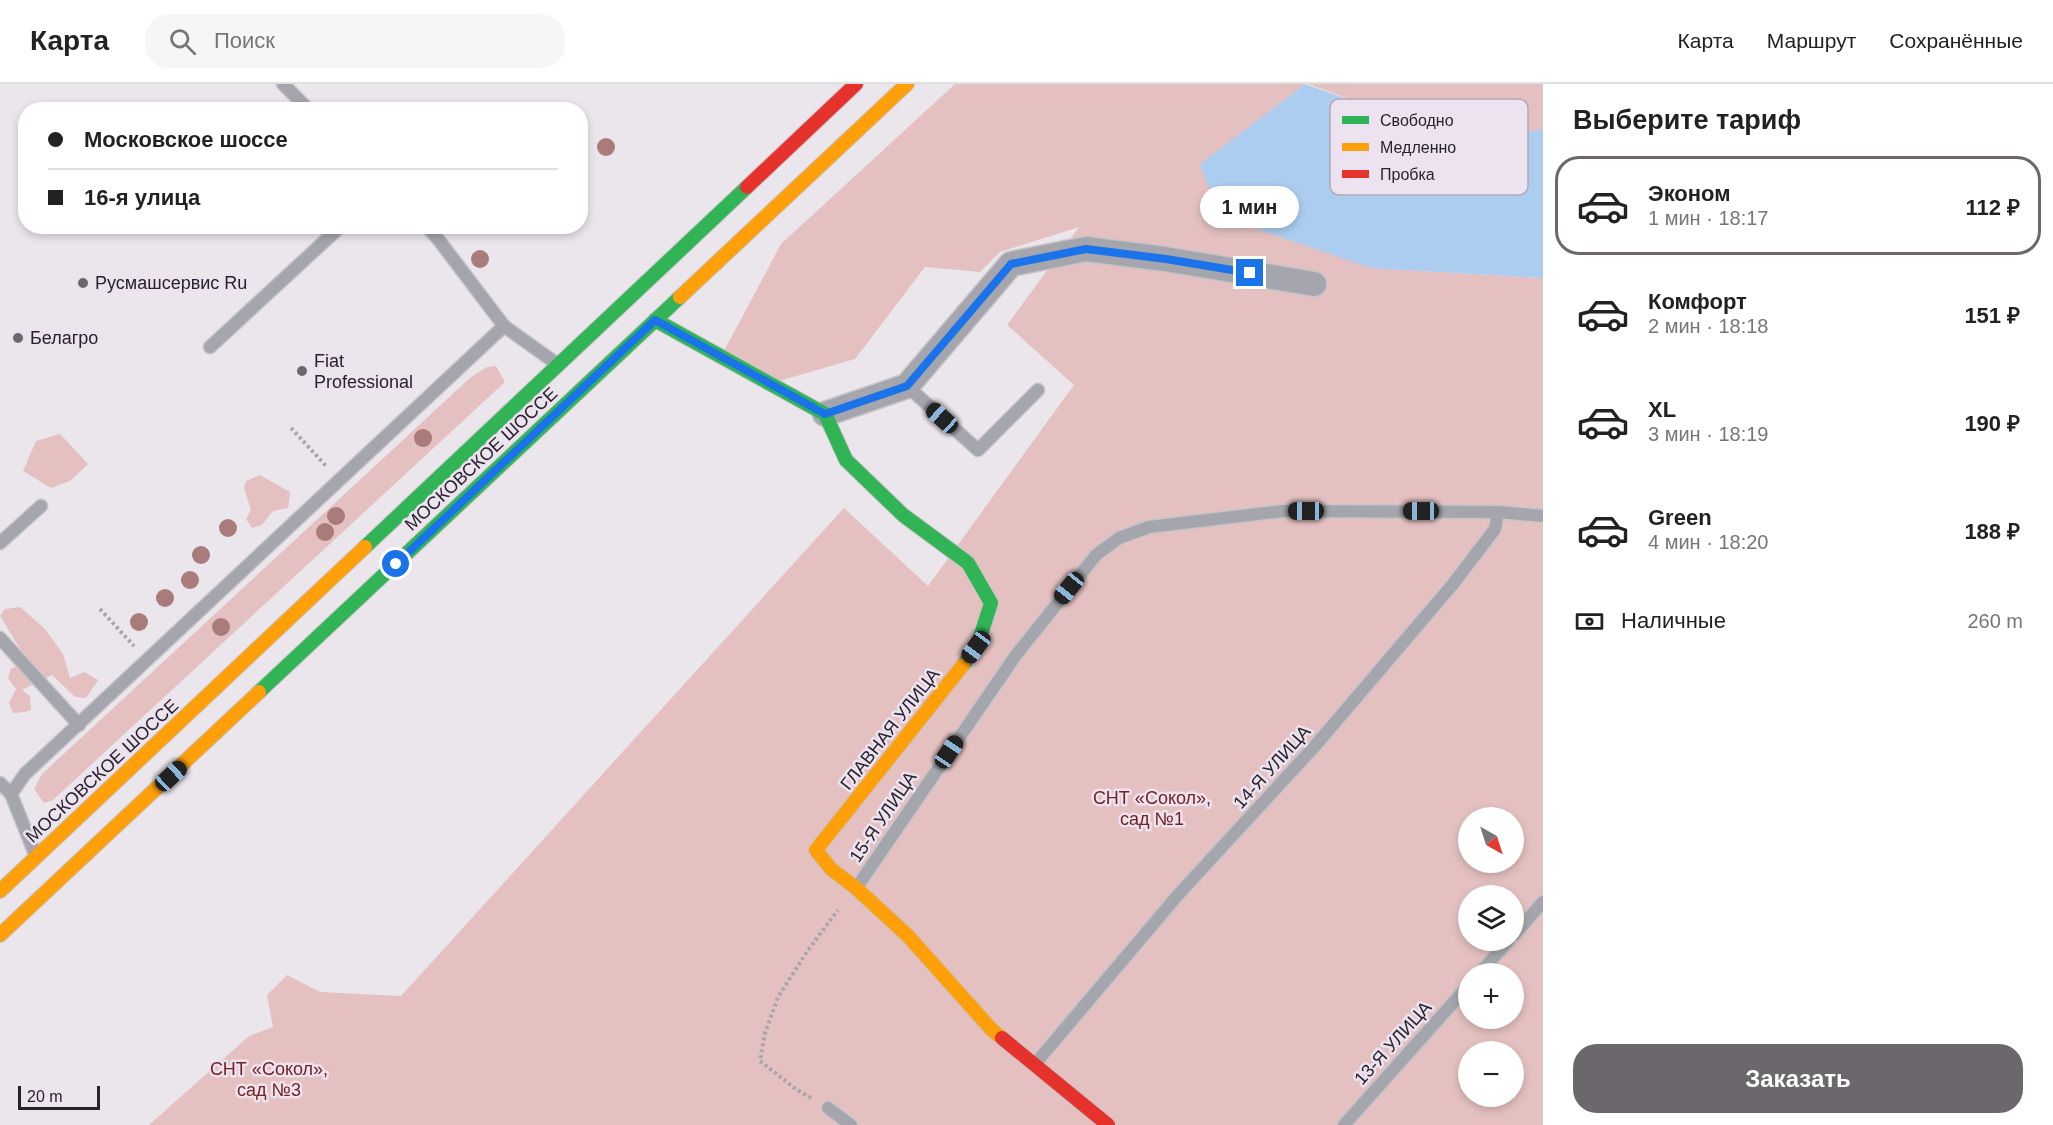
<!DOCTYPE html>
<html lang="ru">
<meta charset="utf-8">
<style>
body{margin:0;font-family:Arial,sans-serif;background:#f6f6f6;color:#222;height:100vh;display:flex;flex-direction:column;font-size:22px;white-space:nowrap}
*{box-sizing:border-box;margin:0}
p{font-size:20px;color:#767676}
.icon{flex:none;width:33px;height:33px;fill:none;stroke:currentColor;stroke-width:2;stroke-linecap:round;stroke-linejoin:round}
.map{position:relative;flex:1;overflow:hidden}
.drawer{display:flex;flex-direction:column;background:#fff;width:510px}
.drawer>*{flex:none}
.top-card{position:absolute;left:18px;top:18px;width:570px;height:132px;border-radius:24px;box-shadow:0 3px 9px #0003;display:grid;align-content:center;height:132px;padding:0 30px;background:#fff}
.needle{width:39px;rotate:141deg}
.buttons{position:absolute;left:1458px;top:723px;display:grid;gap:12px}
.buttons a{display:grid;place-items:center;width:66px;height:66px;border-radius:50%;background:#fff;box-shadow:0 3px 9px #0003;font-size:30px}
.scale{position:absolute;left:18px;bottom:15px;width:82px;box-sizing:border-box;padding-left:6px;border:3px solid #272329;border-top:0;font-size:16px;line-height:21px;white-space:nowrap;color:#272329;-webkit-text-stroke:4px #ede2f0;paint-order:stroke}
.end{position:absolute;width:27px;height:27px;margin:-14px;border:8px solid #1a73e8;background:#fff;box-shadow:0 0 0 3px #fff}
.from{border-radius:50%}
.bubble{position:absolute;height:42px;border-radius:21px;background:#fff;box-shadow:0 3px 9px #0003;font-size:20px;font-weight:700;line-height:42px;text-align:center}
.car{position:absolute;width:18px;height:36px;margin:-18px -9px;border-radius:8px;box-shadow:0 0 4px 2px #0007;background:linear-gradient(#222 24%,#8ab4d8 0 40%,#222 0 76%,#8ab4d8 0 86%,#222 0)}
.top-card b{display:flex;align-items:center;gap:21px;height:57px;font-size:22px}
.top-card b+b{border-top:2px solid #e0e0e0}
.top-card i{width:15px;height:15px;background:#222}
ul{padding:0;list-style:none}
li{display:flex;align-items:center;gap:18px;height:99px;margin:0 12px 9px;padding:0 18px;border:3px solid transparent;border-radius:24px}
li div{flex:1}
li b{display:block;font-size:22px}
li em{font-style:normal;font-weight:700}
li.on{border-color:#6c676d}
li>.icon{width:54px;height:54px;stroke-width:1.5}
h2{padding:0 30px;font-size:27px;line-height:72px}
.pay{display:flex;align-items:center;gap:15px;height:66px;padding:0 30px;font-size:22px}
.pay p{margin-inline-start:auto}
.button{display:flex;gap:12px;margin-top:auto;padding:12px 30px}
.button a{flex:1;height:69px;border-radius:24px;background:#6c676d;color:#fff;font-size:24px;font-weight:700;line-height:69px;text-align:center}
header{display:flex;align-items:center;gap:36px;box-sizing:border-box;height:84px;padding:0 30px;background:#fff;border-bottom:2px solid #e0e0e0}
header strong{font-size:28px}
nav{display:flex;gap:33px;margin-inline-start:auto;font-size:21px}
.search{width:420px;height:54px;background:#f6f6f6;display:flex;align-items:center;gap:15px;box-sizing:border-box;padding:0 21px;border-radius:24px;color:#767676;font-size:22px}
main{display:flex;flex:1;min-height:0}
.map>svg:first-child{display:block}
.green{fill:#e4c1c0;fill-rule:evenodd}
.water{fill:#accdef}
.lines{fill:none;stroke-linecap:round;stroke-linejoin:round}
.lane-casing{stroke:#c7c4c8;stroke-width:15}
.street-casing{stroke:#c7c4c8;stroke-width:27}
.fast-casing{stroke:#c7c4c8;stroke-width:16}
.slow-casing{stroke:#c7c4c8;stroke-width:16}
.jam-casing{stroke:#c7c4c8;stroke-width:16}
.path{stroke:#a7a6ad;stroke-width:4;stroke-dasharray:3 3;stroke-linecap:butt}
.lane{stroke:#a5a5ad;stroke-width:12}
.street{stroke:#a5a5ad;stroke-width:24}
.fast{stroke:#30b455;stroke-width:14}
.slow{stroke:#ff9f0a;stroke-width:14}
.jam{stroke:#e5322d;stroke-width:14}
.tree{fill:#a97b7b}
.route{stroke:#1a73e8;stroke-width:8}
.poi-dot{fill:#6c676d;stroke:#ede2f0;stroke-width:2}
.labels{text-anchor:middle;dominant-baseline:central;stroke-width:5;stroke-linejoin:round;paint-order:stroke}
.poi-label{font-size:18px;fill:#272329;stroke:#ede2f0;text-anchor:start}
.street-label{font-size:18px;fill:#272329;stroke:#ede2f0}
.park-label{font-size:18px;fill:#73231f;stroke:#ede2f0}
.key{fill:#ede2f0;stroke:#b2a9b4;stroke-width:1.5}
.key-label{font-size:16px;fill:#272329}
</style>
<header>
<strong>Карта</strong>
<div class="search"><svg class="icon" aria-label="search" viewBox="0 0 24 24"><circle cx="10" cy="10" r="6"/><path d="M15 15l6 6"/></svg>Поиск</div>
<nav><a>Карта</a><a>Маршрут</a><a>Сохранённые</a></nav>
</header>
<main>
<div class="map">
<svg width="1543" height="1041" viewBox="0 0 1543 1041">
<rect width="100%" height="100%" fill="#ebe6ec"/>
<g class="green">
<path d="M 955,0 L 1305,0 L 1201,80 L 1371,184 L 1543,194 L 1543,1041 L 149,1041 L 249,952 L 273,943 L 267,911 L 287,891 L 320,908 L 401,912 L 844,424 L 928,502 L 1074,301 L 1007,241 L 1079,143 L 1000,168 L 980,188 L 925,183 L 855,275 L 779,297 L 724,267 L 781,160 ZM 1468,734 L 1514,734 L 1514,778 L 1468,778 ZM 1468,812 L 1514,812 L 1514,856 L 1468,856 ZM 1468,890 L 1514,890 L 1514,934 L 1468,934 ZM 1468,968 L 1514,968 L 1514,1012 L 1468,1012 Z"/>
<polygon points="1308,0 1543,0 1543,45 1472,60"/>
<polygon points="496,282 505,298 53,716 44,719 34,705 42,690 471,293 487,283"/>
<polygon points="60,350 88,380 70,397 51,404 23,387 36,357"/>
<polygon points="260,391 290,408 288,424 273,427 262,441 252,444 246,435 251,426 244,404 246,397"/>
<polygon points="20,523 45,545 63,570 70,594 84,588 98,596 86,614 75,613 52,591 22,606 30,612 31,626 25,628 13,629 9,619 16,605 8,594 11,584 30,581 0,532 5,525"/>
</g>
<polygon class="water" points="1305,0 1472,60 1543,45 1543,194 1371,184 1219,132 1200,80"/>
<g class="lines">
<g class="lane-casing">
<g id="lane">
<polyline points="283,0 309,26"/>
<polyline points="426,142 438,155 504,242"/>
<polyline points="210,263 341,142"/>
<polyline points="907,302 978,366 1038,306"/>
<polyline points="0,459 41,422"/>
<polyline points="0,554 79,641"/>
<polyline points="0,699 11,710"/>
<polyline points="35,770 11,710 25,690 504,242 557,280"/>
<polyline points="857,803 1016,571 1096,471 1119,454 1149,443 1283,427 1498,428 1543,432"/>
<polyline points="1514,851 1543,818"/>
<polyline points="1479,890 1509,856"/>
<polyline points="1035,980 1177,812 1315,662 1453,500 1495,445 1498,428"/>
<polyline points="828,1024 851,1041"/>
<polyline points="1344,1041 1468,902"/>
</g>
</g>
<g class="street-casing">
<polyline id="street" points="825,330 907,302 1011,180 1086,165 1165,175 1314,200"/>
</g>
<g class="fast-casing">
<g id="fast">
<polyline points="655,236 825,330 846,376 903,431 968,479 991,519 977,563 963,581"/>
<polyline points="365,463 747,103"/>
<polyline points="259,608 680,213"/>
</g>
</g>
<g class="slow-casing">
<g id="slow">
<polyline points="680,213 907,0"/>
<polyline points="963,581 816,766 831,785 856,804 908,852 992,946 1002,954"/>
<polyline points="0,807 365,463"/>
<polyline points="0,851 259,608"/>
</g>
</g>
<g class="jam-casing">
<g id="jam">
<polyline points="747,103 856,0"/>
<polyline points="1002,954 1108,1041"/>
</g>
</g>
<g class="path">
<polyline points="291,344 327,383"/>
<polyline points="100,525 134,562"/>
<polyline points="811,1014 797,1006 760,977 765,949 778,913 808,866 838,826"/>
</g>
<use href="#lane" class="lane"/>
<use href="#street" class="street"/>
<use href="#fast" class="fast"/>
<use href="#slow" class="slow"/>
<use href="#jam" class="jam"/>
</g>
<g class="tree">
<circle cx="606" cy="63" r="9"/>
<circle cx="480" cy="175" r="9"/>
<circle cx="423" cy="354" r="9"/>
<circle cx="336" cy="432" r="9"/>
<circle cx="228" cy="444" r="9"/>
<circle cx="325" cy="448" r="9"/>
<circle cx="201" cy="471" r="9"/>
<circle cx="190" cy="496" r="9"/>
<circle cx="165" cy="514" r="9"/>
<circle cx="139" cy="538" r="9"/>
<circle cx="221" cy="543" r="9"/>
</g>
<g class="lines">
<polyline class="route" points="396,480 655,236 825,330 907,302 1011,180 1086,165 1166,175 1250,189"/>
</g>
<g class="poi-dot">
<circle cx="83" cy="199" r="6"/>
<circle cx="18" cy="254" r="6"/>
<circle cx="302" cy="287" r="6"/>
</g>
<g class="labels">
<g class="poi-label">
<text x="95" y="199">Русмашсервис Ru</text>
<text x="30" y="254">Белагро</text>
<text x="314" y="277">Fiat<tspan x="314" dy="21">Professional</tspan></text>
</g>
<g class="street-label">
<text transform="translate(481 375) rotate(-43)">МОСКОВСКОЕ ШОССЕ</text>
<text transform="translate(890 645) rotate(-52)">ГЛАВНАЯ УЛИЦА</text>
<text transform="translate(1272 683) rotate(-48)">14-Я УЛИЦА</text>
<text transform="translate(102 687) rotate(-43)">МОСКОВСКОЕ ШОССЕ</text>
<text transform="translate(883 733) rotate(-56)">15-Я УЛИЦА</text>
<text transform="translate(1393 959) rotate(-48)">13-Я УЛИЦА</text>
</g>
<g class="park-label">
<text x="1152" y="714">СНТ «Сокол»,<tspan x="1152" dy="21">сад №1</tspan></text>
<text x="269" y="985">СНТ «Сокол»,<tspan x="269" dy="21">сад №3</tspan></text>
</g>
</g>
<rect x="1330" y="15" width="198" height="96" rx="9" class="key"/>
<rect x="1342" y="32" width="27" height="8" fill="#30b455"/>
<rect x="1342" y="59" width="27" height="8" fill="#ff9f0a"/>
<rect x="1342" y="86" width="27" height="8" fill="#e5322d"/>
<g class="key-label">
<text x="1380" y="42">Свободно</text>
<text x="1380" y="69">Медленно</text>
<text x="1380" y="96">Пробка</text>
</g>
</svg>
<div class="buttons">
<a><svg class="needle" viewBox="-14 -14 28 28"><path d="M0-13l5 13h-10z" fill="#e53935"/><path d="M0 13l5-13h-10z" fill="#767676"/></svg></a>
<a><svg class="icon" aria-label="layers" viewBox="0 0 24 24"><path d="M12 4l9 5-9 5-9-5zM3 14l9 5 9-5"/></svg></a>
<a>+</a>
<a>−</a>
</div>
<div class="scale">20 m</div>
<i class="end from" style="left:396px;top:480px"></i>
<i class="end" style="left:1250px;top:189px"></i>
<div class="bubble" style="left:1200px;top:102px;width:99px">1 мин</div>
<i class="car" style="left:942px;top:334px;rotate:312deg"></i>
<i class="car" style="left:1306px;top:427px;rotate:270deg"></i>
<i class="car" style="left:1421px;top:427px;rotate:270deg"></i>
<i class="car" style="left:1069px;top:504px;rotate:219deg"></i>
<i class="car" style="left:976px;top:563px;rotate:217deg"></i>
<i class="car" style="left:949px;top:668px;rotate:34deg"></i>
<i class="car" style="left:171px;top:692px;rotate:47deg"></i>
<div class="top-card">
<b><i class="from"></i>Московское шоссе</b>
<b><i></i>16-я улица</b>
</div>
</div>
<section class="drawer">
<h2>Выберите тариф</h2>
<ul>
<li class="on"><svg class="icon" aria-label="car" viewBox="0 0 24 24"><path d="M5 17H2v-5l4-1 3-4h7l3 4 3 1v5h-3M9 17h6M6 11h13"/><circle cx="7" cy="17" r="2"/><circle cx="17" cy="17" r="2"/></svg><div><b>Эконом</b><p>1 мин · 18:17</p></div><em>112 ₽</em></li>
<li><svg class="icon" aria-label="car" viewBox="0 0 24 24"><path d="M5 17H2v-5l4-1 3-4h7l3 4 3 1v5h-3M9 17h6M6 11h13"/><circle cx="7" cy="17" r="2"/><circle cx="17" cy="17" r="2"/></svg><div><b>Комфорт</b><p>2 мин · 18:18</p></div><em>151 ₽</em></li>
<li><svg class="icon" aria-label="car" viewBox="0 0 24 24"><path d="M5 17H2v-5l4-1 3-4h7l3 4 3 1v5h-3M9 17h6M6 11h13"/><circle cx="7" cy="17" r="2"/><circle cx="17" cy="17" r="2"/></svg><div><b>XL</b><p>3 мин · 18:19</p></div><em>190 ₽</em></li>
<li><svg class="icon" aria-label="car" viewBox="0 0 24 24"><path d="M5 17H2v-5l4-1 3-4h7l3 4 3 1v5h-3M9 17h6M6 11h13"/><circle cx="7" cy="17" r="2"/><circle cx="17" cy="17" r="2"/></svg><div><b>Green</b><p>4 мин · 18:20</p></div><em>188 ₽</em></li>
</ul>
<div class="pay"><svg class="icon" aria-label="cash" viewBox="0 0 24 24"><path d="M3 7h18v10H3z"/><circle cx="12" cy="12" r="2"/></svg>Наличные<p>260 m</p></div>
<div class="button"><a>Заказать</a></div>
</section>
</main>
